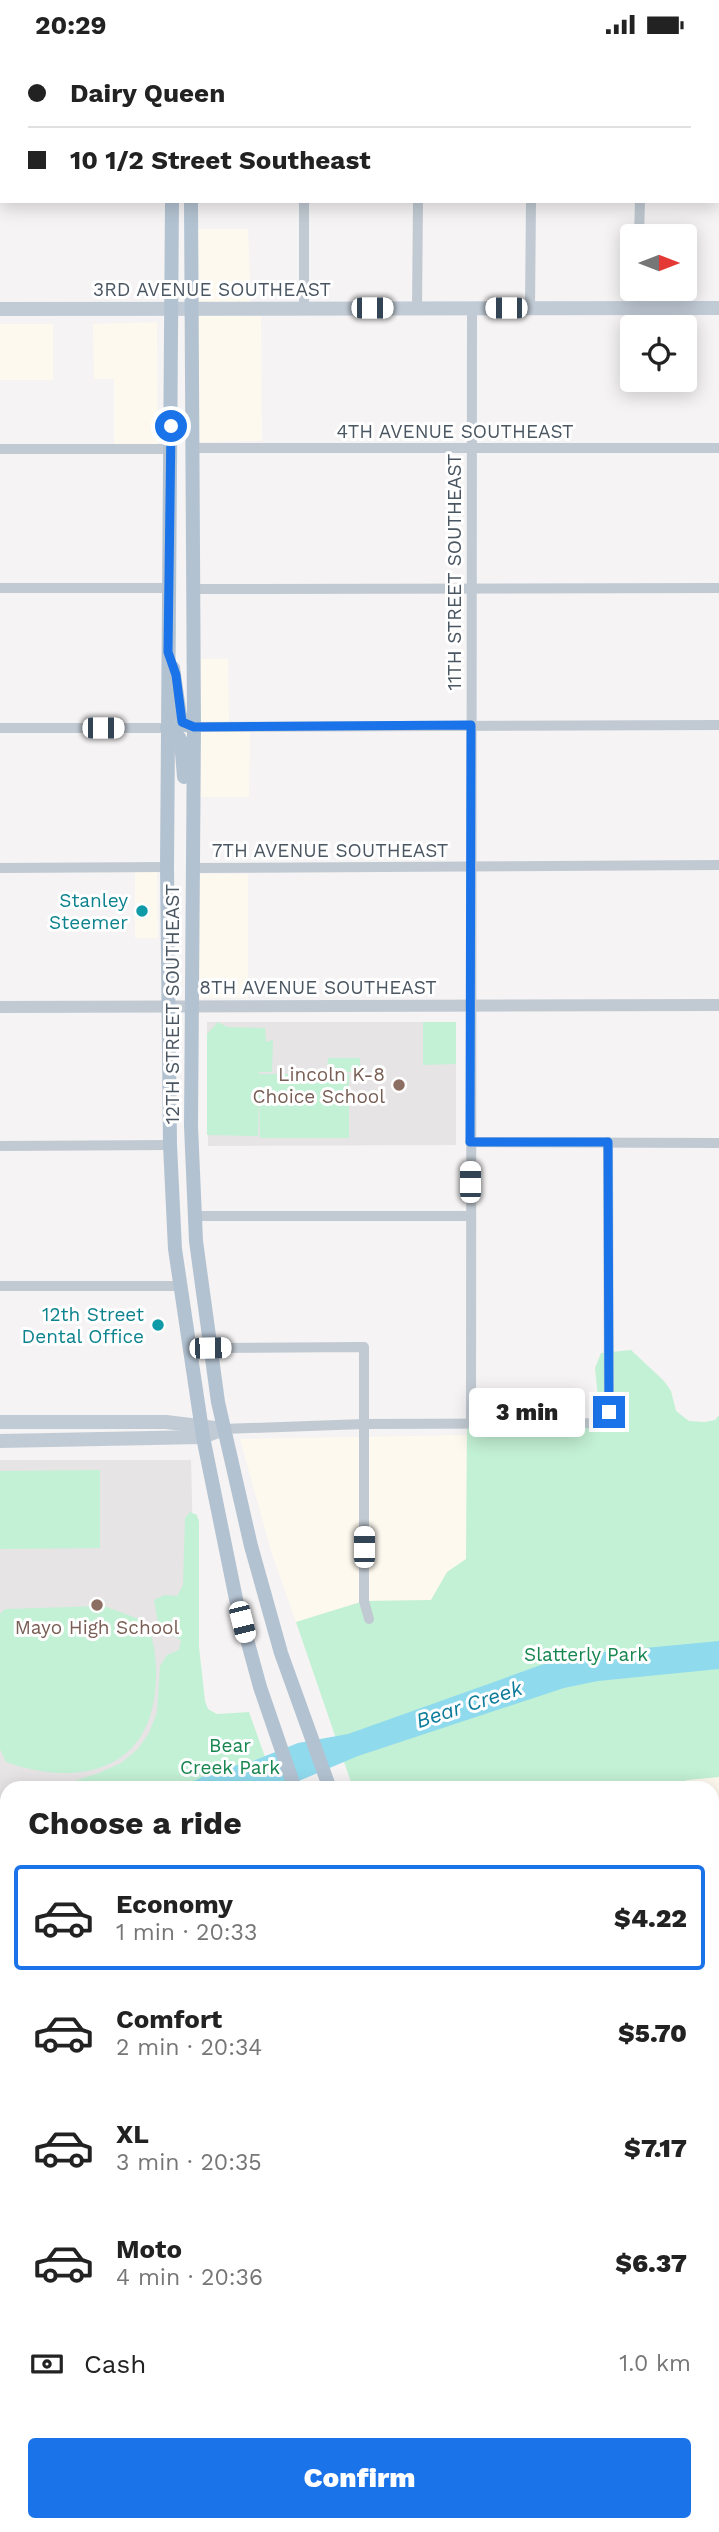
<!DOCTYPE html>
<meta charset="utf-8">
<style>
body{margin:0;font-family:"Work Sans",sans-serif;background:#f6f6f6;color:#222;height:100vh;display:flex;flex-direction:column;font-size:26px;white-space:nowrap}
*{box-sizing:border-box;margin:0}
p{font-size:23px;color:#767676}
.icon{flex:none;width:38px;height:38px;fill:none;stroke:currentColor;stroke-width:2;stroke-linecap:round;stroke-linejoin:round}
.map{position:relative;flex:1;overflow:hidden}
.sheet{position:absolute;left:0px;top:1732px;width:719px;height:751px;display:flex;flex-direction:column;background:#fff;border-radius:21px 21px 0 0;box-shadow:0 4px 18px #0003}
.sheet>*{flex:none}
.guide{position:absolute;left:0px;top:0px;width:719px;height:154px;box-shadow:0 4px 18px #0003;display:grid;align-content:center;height:154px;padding:0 28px;background:#fff}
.needle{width:46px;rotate:90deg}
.buttons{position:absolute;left:620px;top:175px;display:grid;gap:14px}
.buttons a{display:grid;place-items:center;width:77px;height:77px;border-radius:7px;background:#fff;box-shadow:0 4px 18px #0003;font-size:35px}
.end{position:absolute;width:32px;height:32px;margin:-16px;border:9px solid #1a73e8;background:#fff;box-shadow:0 0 0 4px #fff}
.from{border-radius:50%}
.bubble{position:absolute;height:49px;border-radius:7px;background:#fff;box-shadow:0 4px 18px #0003;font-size:23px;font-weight:800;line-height:49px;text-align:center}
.car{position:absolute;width:21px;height:42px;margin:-21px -10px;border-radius:9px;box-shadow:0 0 5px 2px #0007;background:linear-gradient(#fff 24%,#345 0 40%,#fff 0 76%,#345 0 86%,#fff 0)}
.guide b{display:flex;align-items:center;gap:24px;height:66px;font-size:26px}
.guide b+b{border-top:2px solid #e0e0e0}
.guide i{width:18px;height:18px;background:#222}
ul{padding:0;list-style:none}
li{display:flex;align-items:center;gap:21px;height:105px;margin:0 14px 10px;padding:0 14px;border:4px solid transparent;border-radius:7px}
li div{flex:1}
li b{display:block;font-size:26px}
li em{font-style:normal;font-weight:800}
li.on{border-color:#1a73e8}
li>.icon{width:63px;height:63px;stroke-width:1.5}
h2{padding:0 28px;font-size:32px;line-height:84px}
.pay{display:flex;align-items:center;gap:18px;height:77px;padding:0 28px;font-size:26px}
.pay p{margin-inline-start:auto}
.primary-button{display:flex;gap:14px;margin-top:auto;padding:14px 28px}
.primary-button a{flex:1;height:80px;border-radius:7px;background:#1a73e8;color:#fff;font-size:28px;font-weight:800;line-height:80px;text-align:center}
.status{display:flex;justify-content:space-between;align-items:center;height:49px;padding:0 35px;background:#fff;direction:ltr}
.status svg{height:19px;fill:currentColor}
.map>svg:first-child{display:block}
.commercial{fill:#fdf9ef}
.education{fill:#e6e4e5}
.green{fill:#c3f1d5}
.water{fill:#90daee}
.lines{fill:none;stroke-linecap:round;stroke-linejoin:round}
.minor{stroke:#c1cad2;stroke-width:10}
.tertiary{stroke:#c1cad2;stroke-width:12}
.secondary{stroke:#c1cbd6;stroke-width:14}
.primary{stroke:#b3c2d1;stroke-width:14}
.rail{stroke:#b5b8bd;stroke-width:2.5}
.route{stroke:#1a73e8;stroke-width:9}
.culture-dot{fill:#0f9aa8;stroke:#fff;stroke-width:2.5}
.education-dot{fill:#8d6e63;stroke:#fff;stroke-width:2.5}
.labels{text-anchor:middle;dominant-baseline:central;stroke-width:6;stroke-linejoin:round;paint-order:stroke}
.street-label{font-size:19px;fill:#4a5661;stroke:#fff}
.culture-label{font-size:19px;fill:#0d838f;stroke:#fff;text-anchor:end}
.education-label{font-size:19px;fill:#785e54;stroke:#fff;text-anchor:end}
.park-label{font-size:19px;fill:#17864f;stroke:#fff}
.water-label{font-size:21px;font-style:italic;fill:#0c7c9b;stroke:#fff}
</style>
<div class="status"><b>20:29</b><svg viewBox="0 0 49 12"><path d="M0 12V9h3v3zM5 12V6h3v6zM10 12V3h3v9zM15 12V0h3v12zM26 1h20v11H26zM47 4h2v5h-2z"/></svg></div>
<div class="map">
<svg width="719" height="2483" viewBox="0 0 719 2483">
<rect width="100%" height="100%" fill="#f5f3f3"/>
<g class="commercial">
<polygon points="198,180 248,180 251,254 199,254"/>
<polygon points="197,266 261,266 262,392 198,393"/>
<polygon points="157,273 158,400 114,400 114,330 94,330 93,275"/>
<rect x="0" y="275" width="53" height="56"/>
<polygon points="199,610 228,610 229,677 250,678 249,748 197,748"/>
<polygon points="135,819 157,819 158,889 135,889"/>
<rect x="197" y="825" width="51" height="124"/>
<polygon points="467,1386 466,1510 431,1551 364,1552 296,1573 272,1505 240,1390"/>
<polygon points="719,1709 719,1937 712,1943 712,1740 633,1740"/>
<polygon points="712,2190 719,2197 719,2471 712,2472"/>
<polygon points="7,2268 7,2358 0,2361 0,2271"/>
<polygon points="56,2476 389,2476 392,2483 57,2483"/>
</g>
<g class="education">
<polygon points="207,973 456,973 456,1096 208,1097"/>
<polygon points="0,1411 191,1411 198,1700 141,1739 7,1740 7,1832 0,1837"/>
</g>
<g class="green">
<polygon points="218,973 227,978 265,979 266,993 273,991 272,1023 259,1023 259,1025 349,1025 349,1089 260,1089 259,1040 258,1087 207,1086 207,985"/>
<polygon points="423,973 456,973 456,1015 423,1016"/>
<polygon points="328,1009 360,1009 360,1019 356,1023 327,1023"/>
<polygon points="631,1301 664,1332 671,1342 676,1362 689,1372 705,1373 715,1371 719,1366 719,1728 687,1731 670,1740 353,1739 296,1573 364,1552 431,1551 447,1523 466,1510 467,1374 593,1375 600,1368 595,1319 601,1304"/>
<polygon points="100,1421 100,1499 0,1500 0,1422"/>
<polygon points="190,1463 197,1466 199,1473 199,1598 205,1652 208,1660 217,1665 249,1663 276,1739 50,1740 99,1724 121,1714 138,1700 149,1684 157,1663 160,1617 167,1606 179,1601 181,1591 159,1579 154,1551 164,1546 177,1547 183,1536 185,1469"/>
<path d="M 104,1557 L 147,1573 C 155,1595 158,1619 155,1643 C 146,1725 74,1737 6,1713 L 0,1700 L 0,1565 L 5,1560 Z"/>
<polygon points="7,1768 7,2289 0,2291 0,1774"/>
</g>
<g class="water">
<polygon points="719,1592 719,1620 598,1632 564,1639 358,1707 282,1739 178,1740 216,1721 250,1713 298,1694 348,1685 558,1610 581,1605"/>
<polygon points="7,1930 7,2029 0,2038 0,1940"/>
</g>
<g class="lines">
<g class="minor">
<polyline points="305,2 305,0"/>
<polyline points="419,2 419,0"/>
<polyline points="532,2 532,0"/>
<polyline points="642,2 642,0"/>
<polyline points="639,187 640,152"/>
<polyline points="304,259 304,152"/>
<polyline points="417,259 418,152"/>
<polyline points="530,259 531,152"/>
<polyline points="638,259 639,240"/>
<polyline points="191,399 719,399"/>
<polyline points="0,400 171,400"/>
<polyline points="0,539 169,539"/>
<polyline points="192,540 719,539"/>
<polyline points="194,678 719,676"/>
<polyline points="0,679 167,679"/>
<polyline points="0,819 167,818"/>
<polyline points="192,819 719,816"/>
<polyline points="470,1093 719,1094"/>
<polyline points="0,1097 170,1096"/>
<polyline points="194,1167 470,1167"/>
<polyline points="0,1237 179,1237"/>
<polyline points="210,1299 364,1298 364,1552 369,1570"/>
<polyline points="471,1374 472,259"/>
<polyline points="223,1380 364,1375 609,1374 608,1093"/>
<polyline points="712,2184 719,2191"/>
<polyline points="380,2476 382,2483"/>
<polyline points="633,2476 633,2483"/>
<polyline points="662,2483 719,2480"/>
</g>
<g class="tertiary">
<polyline points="0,958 719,956"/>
<polyline points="196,2483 196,2476"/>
</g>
<g class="secondary">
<polyline points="0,260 719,259"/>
<polyline points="0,1373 166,1373 223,1380"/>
<polyline points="0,1392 203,1388 223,1380"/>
<polyline points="712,1972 719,1966"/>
<polyline points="0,2376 7,2373"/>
</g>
<g class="primary">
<polyline points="172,2 172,0"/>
<polyline points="190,2 190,0"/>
<polyline points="172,152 167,818 170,1096 175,1200 203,1388 236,1550 260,1638 295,1740"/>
<polyline points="191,152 194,678 191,1077 196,1192 218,1353 251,1497 281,1604 330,1740"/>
<polyline points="173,619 180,667 186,676 194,678"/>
<polyline points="167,679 174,680 181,692 184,728"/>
<polyline points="561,2476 564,2483"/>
<polyline points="592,2476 594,2483"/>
</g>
<g class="rail">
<polyline points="18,2 21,0"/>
<polyline points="0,13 2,12"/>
</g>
</g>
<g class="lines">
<polyline class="route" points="171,377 168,603 176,626 182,673 194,678 471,676 470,1093 608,1093 609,1363"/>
</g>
<g class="culture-dot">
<circle cx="142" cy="862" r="7"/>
<circle cx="158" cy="1276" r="7"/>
</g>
<g class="education-dot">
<circle cx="399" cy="1036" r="7"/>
<circle cx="97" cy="1556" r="7"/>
</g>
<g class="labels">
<g class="street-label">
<text x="212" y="240">3RD AVENUE SOUTHEAST</text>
<text x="455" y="382">4TH AVENUE SOUTHEAST</text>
<text transform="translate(454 523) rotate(-90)">11TH STREET SOUTHEAST</text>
<text x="330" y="801">7TH AVENUE SOUTHEAST</text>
<text x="318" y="938">8TH AVENUE SOUTHEAST</text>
<text transform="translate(172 955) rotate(-90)">12TH STREET SOUTHEAST</text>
</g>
<g class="culture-label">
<text x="128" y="851">Stanley<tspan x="128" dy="22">Steemer</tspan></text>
<text x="144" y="1265">12th Street<tspan x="144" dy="22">Dental Office</tspan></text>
</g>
<g class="education-label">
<text x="385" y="1025">Lincoln K-8<tspan x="385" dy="22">Choice School</tspan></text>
<text x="97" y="1578" text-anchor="middle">Mayo High School</text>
</g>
<g class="park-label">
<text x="586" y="1605">Slatterly Park</text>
<text x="230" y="1696">Bear<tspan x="230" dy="22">Creek Park</tspan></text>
</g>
<g class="water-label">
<text transform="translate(469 1655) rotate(-18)">Bear Creek</text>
</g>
</g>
</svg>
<div class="buttons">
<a><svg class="needle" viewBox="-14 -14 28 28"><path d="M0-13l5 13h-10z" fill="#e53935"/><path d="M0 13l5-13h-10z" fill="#767676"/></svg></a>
<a><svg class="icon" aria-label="locate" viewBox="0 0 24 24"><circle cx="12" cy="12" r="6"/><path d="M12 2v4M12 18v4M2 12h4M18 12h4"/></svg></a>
</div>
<i class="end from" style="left:171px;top:377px"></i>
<i class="end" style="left:609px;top:1363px"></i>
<div class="bubble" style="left:469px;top:1339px;width:116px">3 min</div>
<i class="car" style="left:372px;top:259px;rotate:90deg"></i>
<i class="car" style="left:506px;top:259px;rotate:270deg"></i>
<i class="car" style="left:103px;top:679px;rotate:90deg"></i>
<i class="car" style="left:470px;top:1133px;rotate:0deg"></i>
<i class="car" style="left:210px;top:1299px;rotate:89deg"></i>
<i class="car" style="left:364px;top:1498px;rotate:0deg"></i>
<i class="car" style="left:242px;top:1573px;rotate:166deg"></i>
<div class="guide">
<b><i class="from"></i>Dairy Queen</b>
<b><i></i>10 1/2 Street Southeast</b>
</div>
<section class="sheet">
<h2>Choose a ride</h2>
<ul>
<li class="on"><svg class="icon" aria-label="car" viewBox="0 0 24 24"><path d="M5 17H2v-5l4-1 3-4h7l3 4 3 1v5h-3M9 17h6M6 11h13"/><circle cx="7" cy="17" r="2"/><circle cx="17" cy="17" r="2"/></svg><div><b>Economy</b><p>1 min · 20:33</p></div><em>$4.22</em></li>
<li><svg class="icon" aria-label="car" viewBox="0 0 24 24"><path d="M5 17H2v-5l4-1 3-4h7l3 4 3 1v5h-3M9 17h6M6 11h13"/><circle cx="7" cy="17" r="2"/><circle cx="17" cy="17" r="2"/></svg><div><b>Comfort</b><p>2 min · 20:34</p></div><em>$5.70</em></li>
<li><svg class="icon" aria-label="car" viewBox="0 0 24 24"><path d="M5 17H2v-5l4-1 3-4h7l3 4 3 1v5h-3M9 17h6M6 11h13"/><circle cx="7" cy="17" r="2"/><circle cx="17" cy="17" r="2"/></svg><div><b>XL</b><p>3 min · 20:35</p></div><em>$7.17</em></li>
<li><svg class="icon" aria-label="car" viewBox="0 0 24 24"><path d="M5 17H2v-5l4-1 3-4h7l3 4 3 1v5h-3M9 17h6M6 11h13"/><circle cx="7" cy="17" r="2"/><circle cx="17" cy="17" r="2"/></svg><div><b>Moto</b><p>4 min · 20:36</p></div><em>$6.37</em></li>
</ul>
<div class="pay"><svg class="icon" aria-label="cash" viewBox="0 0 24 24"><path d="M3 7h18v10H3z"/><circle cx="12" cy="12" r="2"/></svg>Cash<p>1.0 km</p></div>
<div class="primary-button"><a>Confirm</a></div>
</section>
</div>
